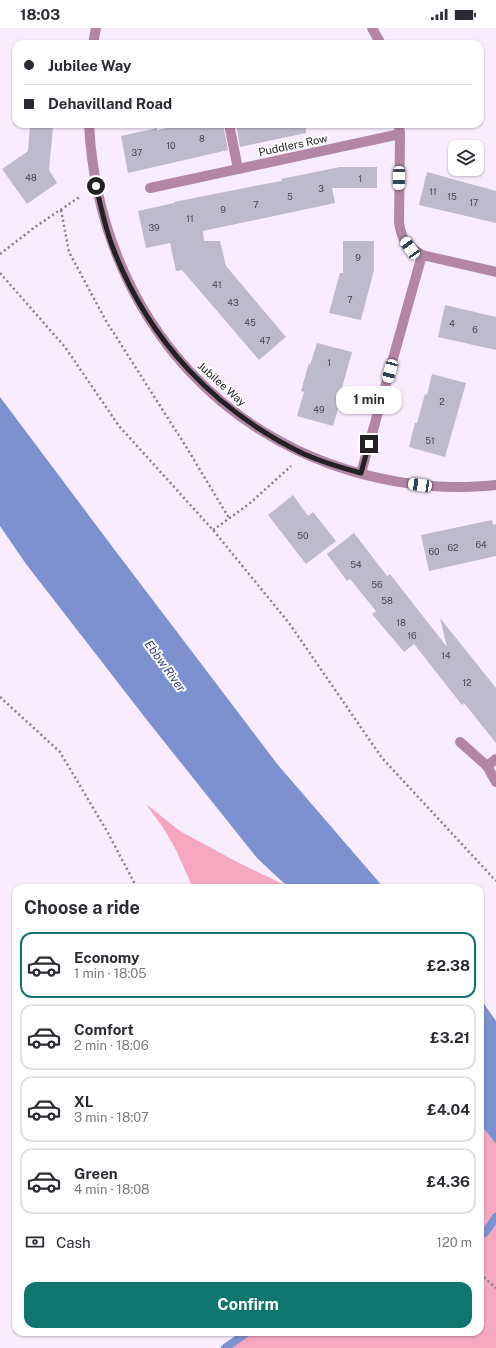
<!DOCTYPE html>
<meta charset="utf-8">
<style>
body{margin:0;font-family:"Public Sans",sans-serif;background:#f7f7f7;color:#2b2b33;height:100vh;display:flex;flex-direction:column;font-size:15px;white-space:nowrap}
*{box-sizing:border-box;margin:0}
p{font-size:13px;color:#7c7c81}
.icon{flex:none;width:22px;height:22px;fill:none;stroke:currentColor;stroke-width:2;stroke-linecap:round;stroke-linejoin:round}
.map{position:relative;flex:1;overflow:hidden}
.sheet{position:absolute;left:12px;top:856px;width:472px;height:452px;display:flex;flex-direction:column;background:#fff;border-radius:12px;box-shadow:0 1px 3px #0004}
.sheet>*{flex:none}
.hud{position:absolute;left:12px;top:12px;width:472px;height:88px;border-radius:12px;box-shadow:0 1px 3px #0004;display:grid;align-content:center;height:88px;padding:0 12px;background:#fff}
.controls{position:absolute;left:448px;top:112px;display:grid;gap:8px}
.controls a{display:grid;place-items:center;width:36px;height:36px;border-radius:8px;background:#fff;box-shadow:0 1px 3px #0004;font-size:20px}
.end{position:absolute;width:18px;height:18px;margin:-9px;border:5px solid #242026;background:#fff;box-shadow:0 0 0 2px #fff}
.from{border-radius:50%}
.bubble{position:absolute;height:28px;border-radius:12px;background:#fff;box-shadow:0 1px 3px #0004;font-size:13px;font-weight:700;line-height:28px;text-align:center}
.car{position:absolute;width:12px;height:24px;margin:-12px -6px;border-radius:5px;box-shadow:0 0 3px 1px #0007;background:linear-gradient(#fff 24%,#345 0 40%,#fff 0 76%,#345 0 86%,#fff 0)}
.hud b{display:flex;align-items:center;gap:14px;height:38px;font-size:15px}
.hud b+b{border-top:1px solid #e1e1e2}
.hud i{width:10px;height:10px;background:#2b2b33}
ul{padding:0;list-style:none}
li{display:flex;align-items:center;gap:12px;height:66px;margin:0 8px 6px;padding:0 4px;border:2px solid #e1e1e2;border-radius:12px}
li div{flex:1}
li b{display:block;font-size:15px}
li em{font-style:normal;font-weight:700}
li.on{border-color:#0f766e}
li>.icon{width:36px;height:36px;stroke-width:1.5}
h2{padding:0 12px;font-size:18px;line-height:48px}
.pay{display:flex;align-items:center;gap:10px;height:44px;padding:0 12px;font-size:15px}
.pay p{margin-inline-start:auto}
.primary-button{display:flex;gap:8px;margin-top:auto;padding:8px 12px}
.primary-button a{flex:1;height:46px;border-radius:12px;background:#0f766e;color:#fff;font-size:16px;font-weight:700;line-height:46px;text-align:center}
.status{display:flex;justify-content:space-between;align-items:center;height:28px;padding:0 20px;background:#fff;direction:ltr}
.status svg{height:11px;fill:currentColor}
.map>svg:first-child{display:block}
.forest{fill:#f6a7c0}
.water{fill:#7d91d1}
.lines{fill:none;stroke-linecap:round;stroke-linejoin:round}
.stream{stroke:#7d91d1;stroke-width:8}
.building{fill:#bdbacd}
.path{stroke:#857e89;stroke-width:2.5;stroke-dasharray:2 3;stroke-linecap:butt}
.minor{stroke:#b386a7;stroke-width:10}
.route{stroke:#242026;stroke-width:5}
.labels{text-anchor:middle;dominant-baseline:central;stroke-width:4;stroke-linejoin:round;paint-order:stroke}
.number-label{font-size:9px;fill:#4a4650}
.street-label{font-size:11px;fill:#242026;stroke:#fff}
.water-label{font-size:12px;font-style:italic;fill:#2c3d89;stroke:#fff}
</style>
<div class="status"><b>18:03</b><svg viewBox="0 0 49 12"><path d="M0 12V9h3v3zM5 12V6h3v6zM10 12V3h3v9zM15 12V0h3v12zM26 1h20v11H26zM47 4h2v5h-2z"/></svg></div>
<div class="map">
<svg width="496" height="1320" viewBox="0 0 496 1320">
<rect width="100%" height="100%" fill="#f8ecfe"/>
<g class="forest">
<polygon points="146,776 180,803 239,835 287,858 289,860 193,860 176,822 164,801"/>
<polygon points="480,1096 496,1116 496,1320 225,1320 248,1304 480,1304"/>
</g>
<g class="water">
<polygon points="0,369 111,517 278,737 384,860 289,860 257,830 150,696 26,536 0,498"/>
<polygon points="480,970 496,993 496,1116 480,1096"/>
</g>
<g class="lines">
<g class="stream">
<polyline points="480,1205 485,1205 496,1189"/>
<polyline points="225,1320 248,1304"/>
</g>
</g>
<g class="building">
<polygon points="188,96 223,96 228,122 128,145 121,108 157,100 157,102"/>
<polygon points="236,96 306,96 306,105 240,119"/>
<polygon points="30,97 53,99 49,142 57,155 27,176 2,141 28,123"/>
<polygon points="340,139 377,139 377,160 332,160 335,175 203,203 204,213 220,213 226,238 286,309 259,332 182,242 176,243 170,215 146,220 138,183 174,175 174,174 265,156 282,153 281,151"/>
<polygon points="427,144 496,163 496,195 419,177"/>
<polygon points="343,213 374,213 374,242 361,292 329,285 340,245 343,245"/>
<polygon points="445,277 496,289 496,322 438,309"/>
<polygon points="317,315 352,324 338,374 340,374 333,398 297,388 304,364 301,363 309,335 310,337"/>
<polygon points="432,346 466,355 445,429 409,419 415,395 417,395 425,366 427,367"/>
<polygon points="293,467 308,488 313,484 336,513 306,536 268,487"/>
<polygon points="492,492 493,497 496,496 496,528 429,543 421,507"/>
<polygon points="354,505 387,548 390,546 447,619 440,590 496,660 496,715 464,675 462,677 414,616 404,624 372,586 376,583 350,551 347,553 327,526"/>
</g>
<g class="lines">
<g class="path">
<polyline points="61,182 69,224 106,293 185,417 229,490"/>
<polyline points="0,226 35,199 81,168"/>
<polyline points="0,245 65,319 119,398 213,502 289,595 382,730 496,853"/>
<polyline points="213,502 249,476 291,438"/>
<polyline points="0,669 60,724 108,805 137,860"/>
<polyline points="480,1246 496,1260"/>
</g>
<g class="minor">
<polyline points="372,0 381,16"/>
<polyline points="93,16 96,0"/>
<path d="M 89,96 C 99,291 234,441 432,458 C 453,460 475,459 496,457"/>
<polyline points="229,96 238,141"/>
<path d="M 399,96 L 400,106 L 399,195 C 402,213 406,217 422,227"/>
<polyline points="150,160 400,106"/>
<polyline points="361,445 422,227 496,244"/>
<polyline points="460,714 487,738 496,754"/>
<polyline points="487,738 496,731"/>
</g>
</g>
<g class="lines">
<path class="route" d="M 96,158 C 101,179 105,200 113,220 C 148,312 215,383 304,426 C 322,434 342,440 361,445 L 369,416"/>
</g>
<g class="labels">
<g class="number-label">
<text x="202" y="110">8</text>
<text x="171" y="117">10</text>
<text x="137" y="124">37</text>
<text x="31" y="149">48</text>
<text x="360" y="150">1</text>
<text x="321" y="160">3</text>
<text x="433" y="163">11</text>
<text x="290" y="168">5</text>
<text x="452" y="168">15</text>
<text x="474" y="174">17</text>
<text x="256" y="176">7</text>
<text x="223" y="181">9</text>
<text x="190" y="190">11</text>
<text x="154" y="199">39</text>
<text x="358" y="229">9</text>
<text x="217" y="256">41</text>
<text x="350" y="271">7</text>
<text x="233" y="274">43</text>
<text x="250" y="294">45</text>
<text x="452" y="295">4</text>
<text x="475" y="301">6</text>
<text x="265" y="312">47</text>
<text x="329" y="334">1</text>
<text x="442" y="373">2</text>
<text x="319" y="381">49</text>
<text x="430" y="412">51</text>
<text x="303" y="507">50</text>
<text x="481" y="516">64</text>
<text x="453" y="519">62</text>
<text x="434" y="523">60</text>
<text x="356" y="536">54</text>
<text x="377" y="556">56</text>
<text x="387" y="572">58</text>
<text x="401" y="594">18</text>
<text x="412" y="607">16</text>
<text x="446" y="627">14</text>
<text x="467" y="654">12</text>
</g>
<g class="street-label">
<text transform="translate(293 117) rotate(-12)">Puddlers Row</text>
<text transform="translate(222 356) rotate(42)">Jubilee Way</text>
</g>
<g class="water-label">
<text transform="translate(165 638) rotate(54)">Ebbw River</text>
</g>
</g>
</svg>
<div class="controls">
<a><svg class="icon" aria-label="layers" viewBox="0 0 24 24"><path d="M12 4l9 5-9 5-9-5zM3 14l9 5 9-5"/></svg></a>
</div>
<i class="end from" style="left:96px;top:158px"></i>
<i class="end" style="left:369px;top:416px"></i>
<div class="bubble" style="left:336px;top:358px;width:66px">1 min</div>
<i class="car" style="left:399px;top:150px;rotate:181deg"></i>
<i class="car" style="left:410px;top:220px;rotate:325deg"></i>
<i class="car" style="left:390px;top:343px;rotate:195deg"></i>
<i class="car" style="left:420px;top:457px;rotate:278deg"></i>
<div class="hud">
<b><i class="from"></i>Jubilee Way</b>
<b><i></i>Dehavilland Road</b>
</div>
<section class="sheet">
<h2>Choose a ride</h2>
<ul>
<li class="on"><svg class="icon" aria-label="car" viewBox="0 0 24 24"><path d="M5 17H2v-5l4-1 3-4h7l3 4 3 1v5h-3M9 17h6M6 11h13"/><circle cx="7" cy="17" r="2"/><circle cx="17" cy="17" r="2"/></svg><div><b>Economy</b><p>1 min · 18:05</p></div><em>£2.38</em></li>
<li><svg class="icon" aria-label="car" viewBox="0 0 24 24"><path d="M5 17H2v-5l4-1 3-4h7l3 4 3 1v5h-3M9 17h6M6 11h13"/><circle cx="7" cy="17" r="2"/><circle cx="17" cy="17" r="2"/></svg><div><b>Comfort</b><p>2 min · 18:06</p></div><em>£3.21</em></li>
<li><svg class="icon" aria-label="car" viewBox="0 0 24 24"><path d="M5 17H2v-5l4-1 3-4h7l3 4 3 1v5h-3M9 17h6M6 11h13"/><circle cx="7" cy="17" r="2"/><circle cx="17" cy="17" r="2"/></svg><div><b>XL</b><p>3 min · 18:07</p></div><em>£4.04</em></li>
<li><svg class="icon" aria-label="car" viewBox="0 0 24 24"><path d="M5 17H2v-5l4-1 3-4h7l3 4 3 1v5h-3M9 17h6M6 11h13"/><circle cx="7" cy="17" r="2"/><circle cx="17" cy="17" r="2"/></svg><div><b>Green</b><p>4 min · 18:08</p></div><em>£4.36</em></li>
</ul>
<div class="pay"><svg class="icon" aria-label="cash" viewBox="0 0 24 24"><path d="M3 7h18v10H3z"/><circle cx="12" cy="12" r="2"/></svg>Cash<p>120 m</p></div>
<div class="primary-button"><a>Confirm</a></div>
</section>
</div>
